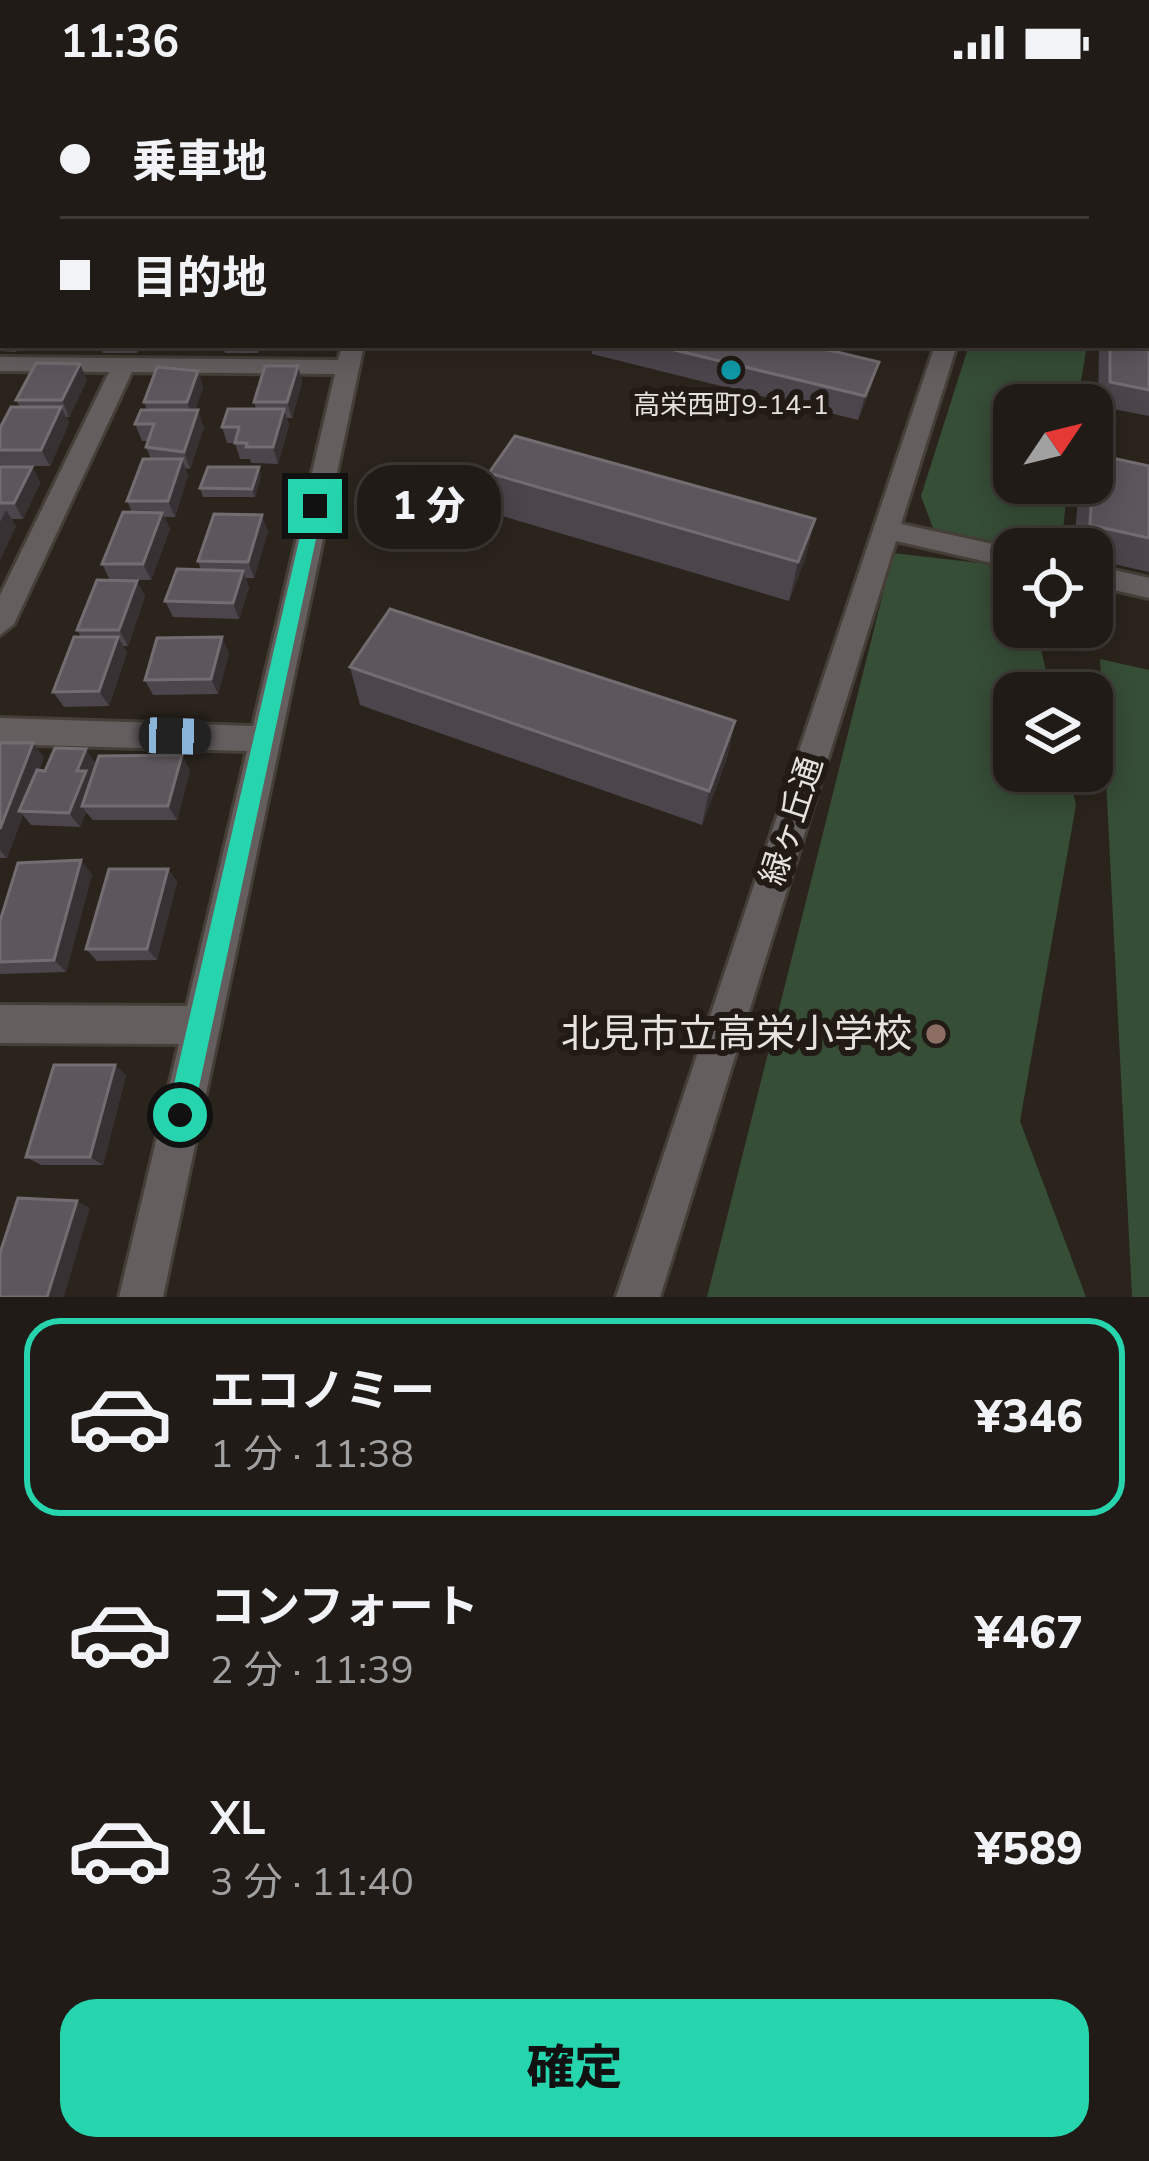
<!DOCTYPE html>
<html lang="ja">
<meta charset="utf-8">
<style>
body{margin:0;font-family:"Nunito Sans","Noto Sans JP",sans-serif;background:#2d2823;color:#f1f3f6;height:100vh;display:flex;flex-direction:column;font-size:45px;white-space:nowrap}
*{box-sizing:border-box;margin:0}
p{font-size:39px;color:#a2a1a1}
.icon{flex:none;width:66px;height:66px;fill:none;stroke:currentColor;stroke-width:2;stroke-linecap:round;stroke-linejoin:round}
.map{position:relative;height:1213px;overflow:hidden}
.drawer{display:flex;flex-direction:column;background:#201b16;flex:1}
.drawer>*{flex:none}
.guide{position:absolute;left:0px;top:0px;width:1149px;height:264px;box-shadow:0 6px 30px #0003,0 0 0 3px #3d3935;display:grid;align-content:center;height:264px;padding:0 60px;background:#201b16}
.needle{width:78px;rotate:55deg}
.controls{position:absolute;left:993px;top:300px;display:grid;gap:24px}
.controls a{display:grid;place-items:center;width:120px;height:120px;border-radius:24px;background:#201b16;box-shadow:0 6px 30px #0003,0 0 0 3px #3d3935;font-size:60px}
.end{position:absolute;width:54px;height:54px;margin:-27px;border:15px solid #26d5ae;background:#111;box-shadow:0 0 0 6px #111}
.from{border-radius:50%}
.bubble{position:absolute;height:84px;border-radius:36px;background:#201b16;box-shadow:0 6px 30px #0003,0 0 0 3px #3d3935;font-size:39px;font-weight:800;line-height:84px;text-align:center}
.car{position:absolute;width:36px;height:72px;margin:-36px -18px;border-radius:15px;box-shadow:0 0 9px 3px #0007;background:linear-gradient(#222 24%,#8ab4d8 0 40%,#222 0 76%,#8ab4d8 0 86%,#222 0)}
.guide b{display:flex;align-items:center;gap:42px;height:114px;font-size:45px}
.guide b+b{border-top:3px solid #3d3935}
.guide i{width:30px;height:30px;background:#f1f3f6}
ul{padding:21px 0 0;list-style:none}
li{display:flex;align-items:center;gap:36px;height:198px;margin:0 24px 18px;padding:0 36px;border:6px solid transparent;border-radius:36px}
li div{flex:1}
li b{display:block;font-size:45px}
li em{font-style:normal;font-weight:800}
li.current{border-color:#26d5ae}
li>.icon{width:108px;height:108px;stroke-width:1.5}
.action{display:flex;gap:24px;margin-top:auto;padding:24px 60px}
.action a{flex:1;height:138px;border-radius:36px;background:#26d5ae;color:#111;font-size:48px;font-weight:800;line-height:138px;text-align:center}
.status{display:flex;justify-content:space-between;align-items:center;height:84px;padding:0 60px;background:#201b16;direction:ltr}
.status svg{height:33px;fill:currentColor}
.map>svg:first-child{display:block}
.green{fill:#364d36}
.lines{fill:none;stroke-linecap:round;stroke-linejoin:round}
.minor-casing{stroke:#453f38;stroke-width:6}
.minor{fill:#645e5f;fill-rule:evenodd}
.wall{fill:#4d454c}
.shaded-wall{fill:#383133}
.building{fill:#5d565c;stroke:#736c70;stroke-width:3}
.route{fill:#26d5ae}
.culture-dot{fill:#0f9aa8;stroke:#221a14;stroke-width:4.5}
.education-dot{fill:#8d6e63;stroke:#221a14;stroke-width:4.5}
.labels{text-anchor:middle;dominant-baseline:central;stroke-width:12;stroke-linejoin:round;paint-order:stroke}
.far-poi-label{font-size:27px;fill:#e7e2dd;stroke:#221a14}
.street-label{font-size:33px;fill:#e7e2dd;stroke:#221a14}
.near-poi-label{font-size:39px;fill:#e7e2dd;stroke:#221a14;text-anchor:end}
</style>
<div class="status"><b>11:36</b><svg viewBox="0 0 49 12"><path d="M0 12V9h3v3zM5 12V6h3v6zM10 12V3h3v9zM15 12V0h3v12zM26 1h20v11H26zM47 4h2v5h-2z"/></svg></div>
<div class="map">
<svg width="1149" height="1213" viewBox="0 0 1149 1213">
<rect width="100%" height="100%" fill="#2b241d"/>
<g class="green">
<polygon points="969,261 1087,261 1077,321 1014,321 1014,399 1068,399 1061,465 1022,465 933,444 921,412"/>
<polygon points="893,469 1014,483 1014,543 1036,543 1051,609 1014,609 1014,687 1068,687 1076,721 1020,1037 1086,1213 707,1213"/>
<polygon points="1100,575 1149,586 1149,1213 1132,1213"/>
</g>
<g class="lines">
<g class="minor-casing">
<g id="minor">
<polygon points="656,0 672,0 673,3 657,3"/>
<polygon points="904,0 924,0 926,3 903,3"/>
<polygon points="1146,27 1149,28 1149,38 1146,37"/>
<rect x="0" y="51" width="3" height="10"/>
<rect x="1146" y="96" width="3" height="12"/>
<rect x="0" y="147" width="3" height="12"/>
<polygon points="1146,177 1149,178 1149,190 1146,189"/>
<rect x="1146" y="226" width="3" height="14"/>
<polygon points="342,261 364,261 163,1213 119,1213 179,960 0,959 0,921 187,922 247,667 0,660 0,634 253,642 335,290 132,288 14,540 0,551 0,511 109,288 0,287 0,273 338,276"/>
<polygon points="935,261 957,261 901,440 1016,465 1014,484 896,457 660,1213 616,1213"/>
<polygon points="1092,481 1149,494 1149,514 1092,501"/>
</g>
</g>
<use href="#minor" class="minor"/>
</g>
<g class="wall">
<polygon points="295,0 328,0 327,3 296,3"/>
<polygon points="366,0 392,0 391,3 367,3"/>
<polygon points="0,222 3,222 3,261 20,261 16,268 0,267"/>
<polygon points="1149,243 1149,332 1098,322 1099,261 1146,261"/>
<polygon points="99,261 141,261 137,269 103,269"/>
<polygon points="223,261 260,261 258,269 225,269"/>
<polygon points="592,261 808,261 872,301 858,336 592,270"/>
<polygon points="298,282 302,298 292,334 287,334 289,341 278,380 251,379 250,375 240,375 235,359 227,359 222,343 256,325 254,318"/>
<polygon points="198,287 203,303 195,326 204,343 190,385 185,384 188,391 175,433 164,433 170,445 151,496 110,496 102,480 132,428 127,417 151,375 146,363 148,357 142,357 135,340 147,326 144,318"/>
<polygon points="87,296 69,333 66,333 69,339 50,382 0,382 0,344 20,323 16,316"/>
<polygon points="1094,370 1149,382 1149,488 1092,475 1092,465 1074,465 1079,400 1092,399 1092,375"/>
<polygon points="0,383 32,383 40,399 23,435 11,435 16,442 0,476"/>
<polygon points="489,389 815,435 805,475 789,517 492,429"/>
<polygon points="261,392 255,413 203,413 200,404"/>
<polygon points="268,447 254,494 245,494 249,503 239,535 173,533 165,517 201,486 198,477"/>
<polygon points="145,512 128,562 123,562 127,568 109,622 64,623 53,608 81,553 77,546"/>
<polygon points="229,569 218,610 153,611 145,596"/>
<polygon points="350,583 735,637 727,674 702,741 360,621"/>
<polygon points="0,659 44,673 39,686 96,679 190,686 177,736 93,736 86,728 80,743 31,741 23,731 7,774 0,774"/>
<polygon points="168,785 177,798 157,876 97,877 86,865"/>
<polygon points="92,790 66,888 0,890 0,837"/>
<polygon points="126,991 103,1081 41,1081 26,1073"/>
</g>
<g class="shaded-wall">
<polygon points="879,278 872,301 858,336 865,312"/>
<polygon points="80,280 87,296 69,333 62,316"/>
<polygon points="298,282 302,298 292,334 287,318"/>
<polygon points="198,287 203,303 193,334 187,318"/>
<polygon points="61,323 69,339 50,382 41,366"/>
<polygon points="284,325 289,341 278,380 273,363"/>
<polygon points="198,326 204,343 190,385 184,368"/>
<polygon points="182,375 188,391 175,433 168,417"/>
<polygon points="32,383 40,399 23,435 14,419"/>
<polygon points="259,383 261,392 255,413 252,405"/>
<polygon points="6,426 16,442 0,476 0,438"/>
<polygon points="162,429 170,445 151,496 143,480"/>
<polygon points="262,431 268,447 254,494 248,478"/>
<polygon points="815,435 805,475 789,517 798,478"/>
<polygon points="243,487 249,503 239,535 233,519"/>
<polygon points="137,497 145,512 128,562 119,546"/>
<polygon points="118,553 127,568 109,622 99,607"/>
<polygon points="222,553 229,569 218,610 211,595"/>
<polygon points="735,637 727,674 702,741 709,707"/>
<polygon points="33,659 44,673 24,727 19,727 23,731 7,774 0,766 0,745"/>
<polygon points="86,665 96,680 82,722 86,728 80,743 69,729 77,687"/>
<polygon points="182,671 190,686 177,736 168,722"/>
<polygon points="81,776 92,790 66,888 54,876"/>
<polygon points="168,785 177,798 157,876 147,865"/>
<polygon points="115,981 126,991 103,1081 90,1073"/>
<polygon points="77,1117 90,1124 64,1213 47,1213"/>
</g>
<g class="building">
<polygon points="118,0 157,0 155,3 116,3"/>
<polygon points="505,0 626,0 626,3 504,3"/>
<polygon points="699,0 896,0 897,3 700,3"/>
<rect x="0" y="72" width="3" height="19"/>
<rect x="0" y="222" width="3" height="29"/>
<polygon points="1146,242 1149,243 1149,306 1110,298 1110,261 1146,261"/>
<polygon points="654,261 808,261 879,278 865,312"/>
<polygon points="36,279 80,280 62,316 16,316"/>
<polygon points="265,282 298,282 287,318 254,318"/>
<polygon points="157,283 198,287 187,318 144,318"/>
<polygon points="11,323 61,323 41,366 0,366 0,344"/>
<polygon points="228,325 284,325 273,363 246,363 247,359 235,359 239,343 222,343"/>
<polygon points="141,326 198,326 184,368 146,363 154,340 135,340"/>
<polygon points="515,352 815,435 798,478 489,389"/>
<polygon points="1094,370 1149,382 1149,454 1090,441"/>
<polygon points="143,375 182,375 168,417 127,417"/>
<polygon points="0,383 32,383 14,419 0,419"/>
<polygon points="208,383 259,383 252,405 200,404"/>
<polygon points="123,428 162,429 143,480 102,480"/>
<polygon points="214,430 262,431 248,478 198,477"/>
<polygon points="177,485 243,487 233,519 165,517"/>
<polygon points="97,496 137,497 119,546 77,546"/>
<polygon points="390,525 735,637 709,707 350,583"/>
<polygon points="74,553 118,553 99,607 53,608"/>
<polygon points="222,553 211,595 145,596 157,554"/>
<polygon points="0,659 33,659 0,745"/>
<polygon points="55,664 86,665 77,687 86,687 69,729 19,727 37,686 45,687"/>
<polygon points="182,671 168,722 82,722 99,672"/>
<polygon points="81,776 54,876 0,878 0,837 18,779"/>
<polygon points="109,785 168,785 147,865 86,865"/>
<polygon points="54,981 115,981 90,1073 26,1073"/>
<polygon points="18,1114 77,1117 47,1213 0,1213 0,1169"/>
</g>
<polygon class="route" points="315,417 323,422 193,1031 189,1040 180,1044 171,1040 167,1031 307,422"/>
<circle class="culture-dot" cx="731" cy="286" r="12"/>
<circle class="education-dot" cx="936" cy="950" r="12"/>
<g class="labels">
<g class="far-poi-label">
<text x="731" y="321">高栄西町9-14-1</text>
</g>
<g class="street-label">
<text transform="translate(792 737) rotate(-72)">緑ヶ丘通</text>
</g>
<g class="near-poi-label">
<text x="912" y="950">北見市立高栄小学校</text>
</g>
</g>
</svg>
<div class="controls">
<a><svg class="needle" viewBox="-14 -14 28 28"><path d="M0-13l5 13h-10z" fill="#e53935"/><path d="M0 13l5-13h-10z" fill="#a2a1a1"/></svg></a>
<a><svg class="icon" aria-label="locate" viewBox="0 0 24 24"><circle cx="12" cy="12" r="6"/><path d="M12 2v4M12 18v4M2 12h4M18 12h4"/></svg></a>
<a><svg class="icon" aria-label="layers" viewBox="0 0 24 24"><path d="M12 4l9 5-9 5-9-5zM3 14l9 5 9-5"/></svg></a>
</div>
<i class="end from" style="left:180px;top:1031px"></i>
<i class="end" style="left:315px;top:422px"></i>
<div class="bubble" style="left:357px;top:381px;width:144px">1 分</div>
<i class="car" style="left:175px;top:652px;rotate:92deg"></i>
<div class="guide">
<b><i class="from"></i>乗車地</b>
<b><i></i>目的地</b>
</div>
</div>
<section class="drawer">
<ul>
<li class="current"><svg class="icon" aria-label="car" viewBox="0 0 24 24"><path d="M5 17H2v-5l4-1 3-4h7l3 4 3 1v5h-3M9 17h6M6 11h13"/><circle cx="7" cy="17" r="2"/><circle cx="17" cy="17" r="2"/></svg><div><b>エコノミー</b><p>1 分 · 11:38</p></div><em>¥346</em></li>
<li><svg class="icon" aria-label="car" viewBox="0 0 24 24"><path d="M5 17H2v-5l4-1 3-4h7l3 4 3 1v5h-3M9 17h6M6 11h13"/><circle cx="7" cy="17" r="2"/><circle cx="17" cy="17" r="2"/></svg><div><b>コンフォート</b><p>2 分 · 11:39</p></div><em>¥467</em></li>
<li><svg class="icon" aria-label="car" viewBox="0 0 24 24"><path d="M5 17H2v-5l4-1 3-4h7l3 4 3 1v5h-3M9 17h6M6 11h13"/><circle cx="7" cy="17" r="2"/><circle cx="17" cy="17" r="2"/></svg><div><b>XL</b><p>3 分 · 11:40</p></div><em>¥589</em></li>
</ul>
<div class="action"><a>確定</a></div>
</section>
